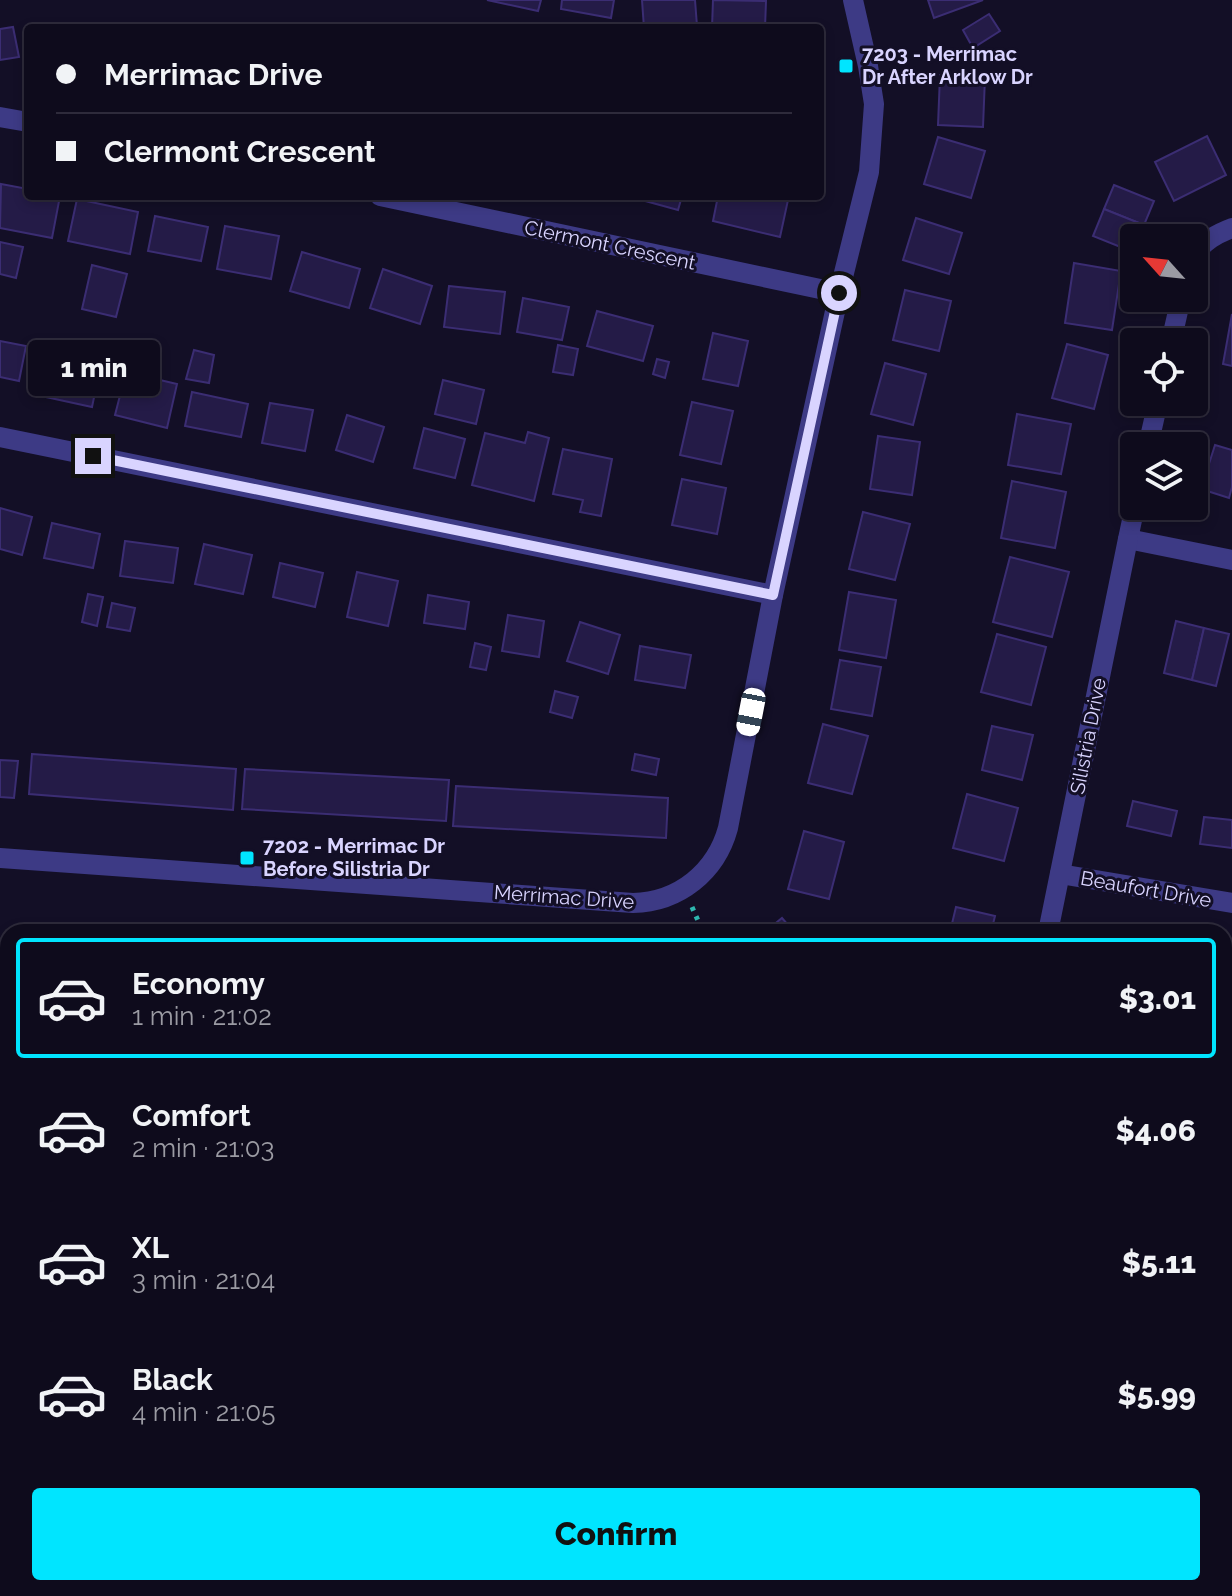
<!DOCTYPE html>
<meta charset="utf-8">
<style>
body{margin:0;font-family:Raleway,sans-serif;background:#171425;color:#f1f3f6;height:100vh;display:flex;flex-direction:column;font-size:30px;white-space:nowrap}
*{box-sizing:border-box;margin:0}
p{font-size:26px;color:#9b9ba3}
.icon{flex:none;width:44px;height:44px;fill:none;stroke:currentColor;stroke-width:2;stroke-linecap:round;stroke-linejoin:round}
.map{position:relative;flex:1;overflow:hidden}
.drawer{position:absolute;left:0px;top:924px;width:1232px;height:672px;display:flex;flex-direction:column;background:#0e0b1c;border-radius:24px 24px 0 0;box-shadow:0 4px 12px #0003,0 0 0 2px #2e2b3b}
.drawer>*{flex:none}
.top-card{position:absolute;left:24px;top:24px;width:800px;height:176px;border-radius:8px;box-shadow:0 4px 12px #0003,0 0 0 2px #2e2b3b;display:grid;align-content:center;height:176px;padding:0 32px;background:#0e0b1c}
.needle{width:52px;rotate:297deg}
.controls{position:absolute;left:1120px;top:224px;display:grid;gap:16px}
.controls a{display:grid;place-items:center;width:88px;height:88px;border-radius:8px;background:#0e0b1c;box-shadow:0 4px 12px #0003,0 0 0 2px #2e2b3b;font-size:40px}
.end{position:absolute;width:36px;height:36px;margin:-18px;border:10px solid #d9d4ff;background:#111;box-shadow:0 0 0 4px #111}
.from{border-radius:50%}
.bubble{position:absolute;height:56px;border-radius:8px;background:#0e0b1c;box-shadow:0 4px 12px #0003,0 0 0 2px #2e2b3b;font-size:26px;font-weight:800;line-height:56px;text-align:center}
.car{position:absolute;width:24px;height:48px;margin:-24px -12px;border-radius:10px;box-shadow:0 0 6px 2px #0007;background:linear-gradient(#fff 24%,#345 0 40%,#fff 0 76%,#345 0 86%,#fff 0)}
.top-card b{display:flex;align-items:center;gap:28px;height:76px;font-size:30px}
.top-card b+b{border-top:2px solid #2e2b3b}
.top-card i{width:20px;height:20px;background:#f1f3f6}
ul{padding:14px 0 0;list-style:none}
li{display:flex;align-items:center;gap:24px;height:120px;margin:0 16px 12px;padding:0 16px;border:4px solid transparent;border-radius:8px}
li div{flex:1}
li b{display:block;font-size:30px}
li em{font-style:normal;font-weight:800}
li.current{border-color:#00e5ff}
li>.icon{width:72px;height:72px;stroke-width:1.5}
.button{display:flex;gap:16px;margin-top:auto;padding:16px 32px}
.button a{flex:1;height:92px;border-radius:8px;background:#00e5ff;color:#111;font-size:32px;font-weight:800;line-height:92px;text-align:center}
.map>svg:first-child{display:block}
.green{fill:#12302f}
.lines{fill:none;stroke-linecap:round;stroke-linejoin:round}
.stream{stroke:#0c2248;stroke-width:8}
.building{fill:#241b47;stroke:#3b2d73;stroke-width:2}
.path{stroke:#2fb8b0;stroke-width:5;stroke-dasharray:4 6;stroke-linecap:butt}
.street{stroke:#3d3a85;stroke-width:20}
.secondary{stroke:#6f6bff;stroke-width:20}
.route{stroke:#d9d4ff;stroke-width:10}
.poi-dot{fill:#00e5ff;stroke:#130f26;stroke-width:3}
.labels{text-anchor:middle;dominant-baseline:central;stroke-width:6;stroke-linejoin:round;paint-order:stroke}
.poi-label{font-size:20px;font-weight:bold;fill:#d9d4ff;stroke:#130f26;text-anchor:start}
.street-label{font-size:20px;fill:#d9d4ff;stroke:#130f26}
</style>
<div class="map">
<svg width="1232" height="1596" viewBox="0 0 1232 1596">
<rect width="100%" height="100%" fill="#130f26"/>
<g class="green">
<polygon points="1224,1224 1232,1225 1232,1479 1224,1478"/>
<polygon points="719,1588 1014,1588 1032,1596 761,1596"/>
</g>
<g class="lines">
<g class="stream">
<polyline points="1224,1446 1232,1445"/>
<polyline points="18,1596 29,1588"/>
</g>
</g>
<g class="building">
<polygon points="487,0 541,0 538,11"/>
<polygon points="562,0 614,0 611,18 561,9"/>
<polygon points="642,0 695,0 697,26 644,28"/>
<polygon points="713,0 766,1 765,28 712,28"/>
<polygon points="928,0 983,0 934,18"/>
<polygon points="989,14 1000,31 973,48 963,30"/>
<polygon points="13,27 19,57 0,60 0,29"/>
<polygon points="940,75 985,77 983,127 938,125"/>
<polygon points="1207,136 1226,175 1174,201 1155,162"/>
<polygon points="938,137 985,151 971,198 924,184"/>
<polygon points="1,184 28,189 28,196 60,196 52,238 0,228"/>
<polygon points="1114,185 1154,201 1144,225 1104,209"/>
<polygon points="627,196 682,196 678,210"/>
<polygon points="718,196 772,196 788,200 780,237 713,221"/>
<polygon points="77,199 138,212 130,254 68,241"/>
<polygon points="1104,209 1144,225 1139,238 1134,238 1133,252 1093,236"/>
<polygon points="155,216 208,227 201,261 148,251"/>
<polygon points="916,218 962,233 949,274 903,260"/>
<polygon points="225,226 279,236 271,279 217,269"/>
<polygon points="0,242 23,247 16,278 0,274"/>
<polygon points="302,252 360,269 349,308 290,291"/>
<polygon points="1074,263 1121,271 1112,330 1065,323"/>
<polygon points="92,265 127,274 116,317 82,309"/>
<polygon points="383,269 432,286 420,324 370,308"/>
<polygon points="449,286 505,292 500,334 444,327"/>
<polygon points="905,290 951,301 939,351 893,340"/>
<polygon points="523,298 569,307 562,340 517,332"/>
<polygon points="597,311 653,326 643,361 587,346"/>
<polygon points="1232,314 1232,366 1223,364"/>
<polygon points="713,333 748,341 738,386 703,379"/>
<polygon points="0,341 26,346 19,381 0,377"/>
<polygon points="1067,344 1108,355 1094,409 1052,398"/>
<polygon points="558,345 578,349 573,375 553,372"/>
<polygon points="194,350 214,355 209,383 186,379"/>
<polygon points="50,354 101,364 92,407 41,396"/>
<polygon points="657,359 669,362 665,378 653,374"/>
<polygon points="885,363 926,374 913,425 871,414"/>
<polygon points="126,372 177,384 167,428 115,415"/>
<polygon points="443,380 484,390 476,424 435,414"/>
<polygon points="192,392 248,404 241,437 185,426"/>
<polygon points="692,402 733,411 721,464 680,455"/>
<polygon points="270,403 313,410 305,451 262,443"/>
<polygon points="1017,414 1071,424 1061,474 1008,465"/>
<polygon points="347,415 384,427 373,462 336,450"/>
<polygon points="424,428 465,439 455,478 414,468"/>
<polygon points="528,432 549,438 534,501 472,485 485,433 525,443"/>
<polygon points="878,436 920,442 912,495 870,489"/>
<polygon points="1215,445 1232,450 1232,487 1229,498 1201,489"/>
<polygon points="563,449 612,459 601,516 580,512 583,500 553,494"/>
<polygon points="682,479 726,488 717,534 672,525"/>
<polygon points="1012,481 1066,492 1055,548 1001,538"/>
<polygon points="0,508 32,517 22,555 0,549"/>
<polygon points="863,512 910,524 895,580 849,569"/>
<polygon points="52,523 100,534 93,568 44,558"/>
<polygon points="125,541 178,548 173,583 120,576"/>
<polygon points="204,544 252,555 243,594 195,584"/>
<polygon points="1010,557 1069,572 1052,637 993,622"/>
<polygon points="280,563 323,573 315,607 273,597"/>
<polygon points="357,572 398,581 388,626 347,617"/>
<polygon points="849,592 896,600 886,658 839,650"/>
<polygon points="88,594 103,597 97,626 82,622"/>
<polygon points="428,595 469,602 465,629 424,623"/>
<polygon points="112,603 135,608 130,631 107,627"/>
<polygon points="508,615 544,621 539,657 502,651"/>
<polygon points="1176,621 1204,628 1192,680 1164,673"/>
<polygon points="580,622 620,635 608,674 567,661"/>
<polygon points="1204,628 1229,634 1216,686 1192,680"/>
<polygon points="997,634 1046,647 1031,705 981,692"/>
<polygon points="475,643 491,647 486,670 470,667"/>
<polygon points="640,646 691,655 685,688 635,680"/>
<polygon points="840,660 881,667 872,716 831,709"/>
<polygon points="555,691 578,697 572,718 550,712"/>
<polygon points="823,724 868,736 852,794 808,783"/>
<polygon points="992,726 1033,735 1022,780 982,770"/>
<polygon points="32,754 236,769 233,810 29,794"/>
<polygon points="635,754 659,759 656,775 632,770"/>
<polygon points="0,760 18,761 14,798 0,797"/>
<polygon points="245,769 449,780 446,821 242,809"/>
<polygon points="456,786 668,798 666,838 453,826"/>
<polygon points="967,794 1018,808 1004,861 953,848"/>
<polygon points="1133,801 1177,811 1171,836 1127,826"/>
<polygon points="1204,817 1232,820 1232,848 1200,844"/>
<polygon points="804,831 844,842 829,899 788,889"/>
<polygon points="956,907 995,916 991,932 950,932"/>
<polygon points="782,918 794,932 765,932"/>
<polygon points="0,1255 8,1257 8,1301 0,1299"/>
<polygon points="1224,1555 1232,1557 1232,1596 1057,1596 1019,1589 1224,1588"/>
</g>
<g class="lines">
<g class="path">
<polyline points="692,907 703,932"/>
<polyline points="0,1471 8,1473"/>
<polyline points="536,1588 576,1596"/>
<polyline points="667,1596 668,1588"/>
</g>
<g class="street">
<polyline points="0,117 28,122"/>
<polyline points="380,196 839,293"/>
<path d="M 1194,255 C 1204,241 1216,234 1232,228"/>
<polyline points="1171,342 1181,298"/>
<polyline points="0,437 773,595"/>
<polyline points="1148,446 1158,402"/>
<polyline points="1135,506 1128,539 1232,560"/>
<path d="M 0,858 L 633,903 C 679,902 716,872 728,828 L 773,595 L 839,293 L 869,172 L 874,104 L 868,66 L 853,0"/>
<polyline points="1060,874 1232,903"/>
<polyline points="1048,932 1128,539"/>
<polyline points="0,1169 8,1173"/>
</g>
<g class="secondary">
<polyline points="0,1526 8,1528"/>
<polyline points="269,1588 306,1596"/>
</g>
</g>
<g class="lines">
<polyline class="route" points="93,456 773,595 839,293"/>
</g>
<g class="poi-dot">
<rect x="838" y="58" width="16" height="16" rx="4"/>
<rect x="239" y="850" width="16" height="16" rx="4"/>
</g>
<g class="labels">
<g class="poi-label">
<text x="862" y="54">7203 - Merrimac<tspan x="862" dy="23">Dr After Arklow Dr</tspan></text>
<text x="263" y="846">7202 - Merrimac Dr<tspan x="263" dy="23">Before Silistria Dr</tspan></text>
</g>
<g class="street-label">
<text transform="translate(610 245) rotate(12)">Clermont Crescent</text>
<text transform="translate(1088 736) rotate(-79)">Silistria Drive</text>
<text transform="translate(1146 889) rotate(10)">Beaufort Drive</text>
<text transform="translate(564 897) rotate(4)">Merrimac Drive</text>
</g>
</g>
</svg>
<div class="controls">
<a><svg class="needle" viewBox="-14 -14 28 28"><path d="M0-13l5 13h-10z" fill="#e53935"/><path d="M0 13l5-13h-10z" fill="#9b9ba3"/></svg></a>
<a><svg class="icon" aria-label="locate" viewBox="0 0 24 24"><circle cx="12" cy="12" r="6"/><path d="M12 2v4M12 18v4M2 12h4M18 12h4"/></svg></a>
<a><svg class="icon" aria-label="layers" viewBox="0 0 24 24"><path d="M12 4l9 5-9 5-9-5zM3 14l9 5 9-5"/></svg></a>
</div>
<i class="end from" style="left:839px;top:293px"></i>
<i class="end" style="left:93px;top:456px"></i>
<div class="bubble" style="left:28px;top:340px;width:132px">1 min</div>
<i class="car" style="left:751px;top:712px;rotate:191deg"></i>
<div class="top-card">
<b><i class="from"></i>Merrimac Drive</b>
<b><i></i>Clermont Crescent</b>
</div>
<section class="drawer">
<ul>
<li class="current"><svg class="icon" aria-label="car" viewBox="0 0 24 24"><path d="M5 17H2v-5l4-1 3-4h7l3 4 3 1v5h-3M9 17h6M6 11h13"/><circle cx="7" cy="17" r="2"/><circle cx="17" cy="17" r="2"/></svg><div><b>Economy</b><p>1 min · 21:02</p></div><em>$3.01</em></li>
<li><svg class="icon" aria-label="car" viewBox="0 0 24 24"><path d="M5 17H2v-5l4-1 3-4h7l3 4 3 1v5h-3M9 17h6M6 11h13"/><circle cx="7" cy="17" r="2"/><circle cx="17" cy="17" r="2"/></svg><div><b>Comfort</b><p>2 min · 21:03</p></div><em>$4.06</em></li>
<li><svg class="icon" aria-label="car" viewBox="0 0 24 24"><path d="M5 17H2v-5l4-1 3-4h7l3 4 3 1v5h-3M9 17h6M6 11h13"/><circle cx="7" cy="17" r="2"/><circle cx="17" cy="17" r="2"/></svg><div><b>XL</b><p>3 min · 21:04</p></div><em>$5.11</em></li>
<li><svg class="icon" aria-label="car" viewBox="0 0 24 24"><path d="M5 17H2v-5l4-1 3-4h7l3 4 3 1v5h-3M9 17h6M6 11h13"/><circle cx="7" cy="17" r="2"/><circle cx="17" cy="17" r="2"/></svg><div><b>Black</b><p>4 min · 21:05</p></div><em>$5.99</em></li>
</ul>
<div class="button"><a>Confirm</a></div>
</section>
</div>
